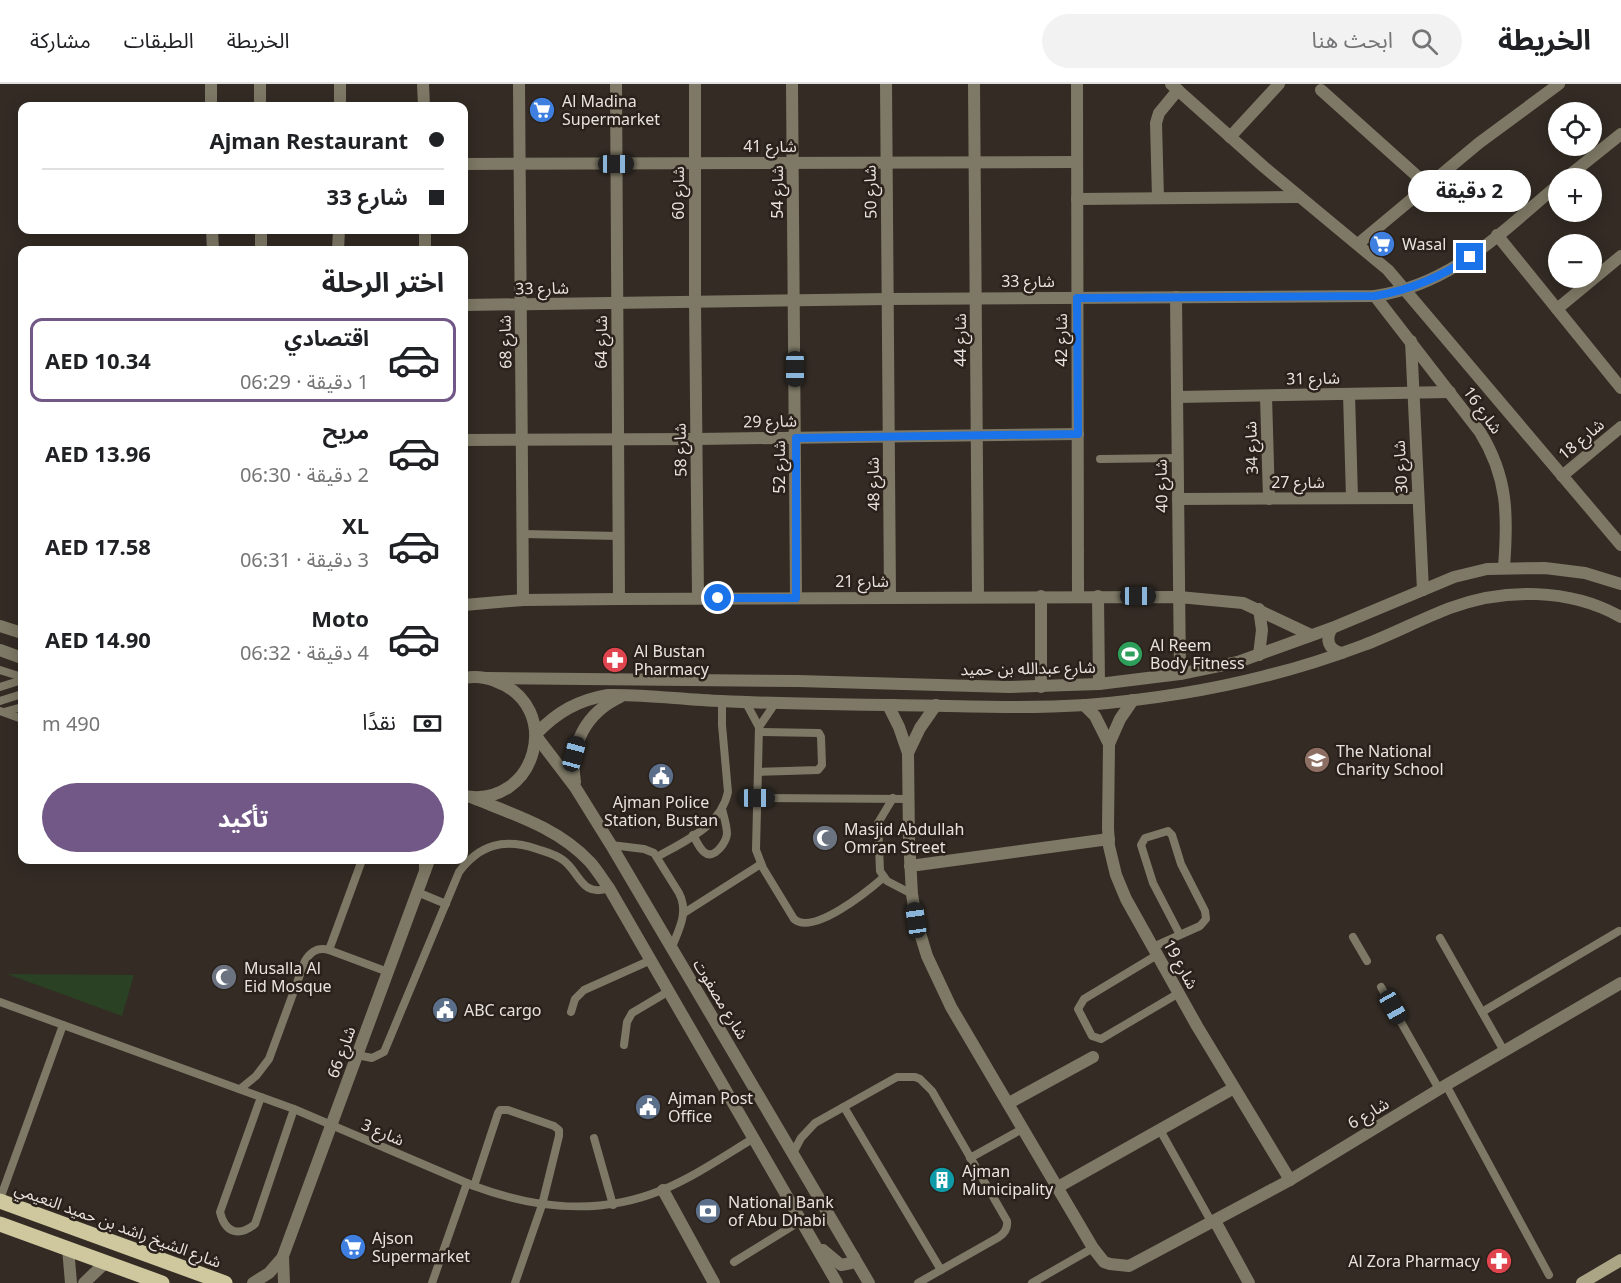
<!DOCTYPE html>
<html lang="ar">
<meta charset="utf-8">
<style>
body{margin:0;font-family:"Noto Sans","Noto Sans Arabic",sans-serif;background:#f2f2f2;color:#202124;direction:rtl;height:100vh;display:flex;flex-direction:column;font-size:22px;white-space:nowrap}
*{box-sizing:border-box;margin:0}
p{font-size:20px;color:#757577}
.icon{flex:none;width:33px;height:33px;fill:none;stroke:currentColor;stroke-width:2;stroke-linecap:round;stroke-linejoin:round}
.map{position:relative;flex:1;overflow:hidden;direction:ltr}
.panel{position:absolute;left:18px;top:162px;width:450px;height:618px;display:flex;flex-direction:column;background:#fff;border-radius:12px;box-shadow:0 3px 15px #0003;direction:rtl}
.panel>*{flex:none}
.banner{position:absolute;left:18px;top:18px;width:450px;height:132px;border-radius:12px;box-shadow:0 3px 15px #0003;direction:rtl;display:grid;align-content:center;height:132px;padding:0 24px;background:#fff}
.buttons{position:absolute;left:1548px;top:18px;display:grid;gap:12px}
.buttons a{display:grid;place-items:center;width:54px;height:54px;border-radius:50%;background:#fff;box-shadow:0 3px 15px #0003;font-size:30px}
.end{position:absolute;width:27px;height:27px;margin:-14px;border:8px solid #1a73e8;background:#fff;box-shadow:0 0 0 3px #fff}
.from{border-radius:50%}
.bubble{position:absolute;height:42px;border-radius:21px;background:#fff;box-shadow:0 3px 15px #0003;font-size:20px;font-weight:700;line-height:42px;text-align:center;direction:rtl}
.car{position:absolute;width:18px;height:36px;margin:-18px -9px;border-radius:8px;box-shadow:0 0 4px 2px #0007;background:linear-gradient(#222 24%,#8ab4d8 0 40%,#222 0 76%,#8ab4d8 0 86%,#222 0)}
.banner b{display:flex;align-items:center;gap:21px;height:57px;font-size:22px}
.banner b+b{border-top:2px solid #e0e0e0}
.banner i{width:15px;height:15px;background:#202124}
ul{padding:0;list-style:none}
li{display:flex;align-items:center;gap:18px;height:84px;margin:0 12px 9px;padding:0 12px;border:3px solid transparent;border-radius:12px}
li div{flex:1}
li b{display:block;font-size:22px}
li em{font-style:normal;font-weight:700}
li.current{border-color:#715886}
li>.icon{width:54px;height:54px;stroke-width:1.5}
h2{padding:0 24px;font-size:27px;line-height:72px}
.pay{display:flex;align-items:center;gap:15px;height:66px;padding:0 24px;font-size:22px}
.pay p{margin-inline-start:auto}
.cta{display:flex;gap:12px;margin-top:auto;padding:12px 24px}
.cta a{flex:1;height:69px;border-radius:36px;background:#715886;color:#fff;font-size:24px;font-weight:700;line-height:69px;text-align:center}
header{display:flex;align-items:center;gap:36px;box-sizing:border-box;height:84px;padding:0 30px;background:#fff;border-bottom:2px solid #e0e0e0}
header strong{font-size:28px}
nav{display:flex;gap:33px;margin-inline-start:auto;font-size:21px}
.search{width:420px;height:54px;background:#f2f2f2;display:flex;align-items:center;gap:15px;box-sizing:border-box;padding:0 21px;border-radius:33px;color:#757577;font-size:22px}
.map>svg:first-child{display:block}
.green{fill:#2b4123}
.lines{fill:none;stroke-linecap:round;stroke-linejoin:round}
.service{stroke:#7e7966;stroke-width:8}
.minor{stroke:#7e7966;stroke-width:12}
.tertiary{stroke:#7e7966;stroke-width:12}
.secondary{stroke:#aca585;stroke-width:12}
.primary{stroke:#cfc79d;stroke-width:15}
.route{stroke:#1a73e8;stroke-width:8}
.labels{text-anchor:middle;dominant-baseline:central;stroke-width:5;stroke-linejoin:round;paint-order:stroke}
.poi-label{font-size:16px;fill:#e8e2de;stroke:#29211a;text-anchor:start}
.street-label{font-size:16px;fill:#e8e2de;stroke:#29211a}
</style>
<header>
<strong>الخريطة</strong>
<div class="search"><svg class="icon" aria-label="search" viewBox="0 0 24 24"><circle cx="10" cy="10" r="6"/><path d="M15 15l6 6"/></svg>ابحث هنا</div>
<nav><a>الخريطة</a><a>الطبقات</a><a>مشاركة</a></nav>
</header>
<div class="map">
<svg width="1621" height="1199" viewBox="0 0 1621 1199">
<rect width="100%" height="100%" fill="#332b24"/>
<polygon class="green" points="7,890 134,891 122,932"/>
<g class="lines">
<g class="service">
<polyline points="1100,375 1178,374"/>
<polyline points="523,450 618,452"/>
<polyline points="0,586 22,593"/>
<polyline points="0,603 22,596"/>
<polyline points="0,617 22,610"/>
<path d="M 745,617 L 759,643 L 756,766 L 763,784 L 794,835 C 813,852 868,807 884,793"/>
<polyline points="0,627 22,635"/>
<polyline points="4,628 22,623"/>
<polyline points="759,643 776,618"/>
<polyline points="758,688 818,686 822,681 821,653 819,649 759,648"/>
<polyline points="757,714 909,715"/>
<polyline points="893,714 878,739 880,787 887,797 912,810"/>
<path d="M 693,751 C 696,756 699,764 704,768 C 714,777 726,758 727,750 C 727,742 724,733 722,725"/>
<path d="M 611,761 L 644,765 L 654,769 L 679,809 C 689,828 679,845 672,863"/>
<path d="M 657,773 C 685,757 721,742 728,708 L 722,641 L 722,617"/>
<polyline points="417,808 446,820"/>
<polyline points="684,829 761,780"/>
<polyline points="1353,853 1367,877"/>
<polyline points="1440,854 1504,967"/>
<polyline points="1153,863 1200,842 1206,835 1205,827 1181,780 1172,751 1168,747 1145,754 1141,761 1153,799 1180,851"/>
<polyline points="329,866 362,776"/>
<polyline points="1157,871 1084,915 1078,925 1092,952 1101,955 1179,909"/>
<polyline points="1381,903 1439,1005"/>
<path d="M 0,918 L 294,1025 L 474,1102 C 536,1125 599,1132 662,1106 C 694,1093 724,1072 754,1054"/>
<polyline points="571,928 575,915 584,906 651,876"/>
<polyline points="1482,928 1619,847"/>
<polyline points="624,961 627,938 632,929 669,907"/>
<path d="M 357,971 L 372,974 L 384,968 L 459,788 C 480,760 504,754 537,765 C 546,768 555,770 563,776 C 580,788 581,814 609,804"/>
<polyline points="1446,1001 1549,1191"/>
<path d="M 240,1005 L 256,992 L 269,975 L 305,877 C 311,867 318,863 329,866 L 388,888"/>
<path d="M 261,1013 L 220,1128 C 225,1149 239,1153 255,1140 L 294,1025"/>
<polyline points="844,1023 941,1186"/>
<polyline points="1160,1046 1212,1139"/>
<polyline points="594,1054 613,1121"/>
<path d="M 793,1069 L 801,1054 L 815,1039 L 897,993 L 915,993 L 920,995 L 932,1007 L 1007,1137 C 1008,1144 1005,1149 999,1153 L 918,1199"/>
<polyline points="970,1074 1024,1044"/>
<polyline points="474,1102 498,1029 500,1026 508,1026 554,1042 559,1046 559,1052 542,1121 515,1199"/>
<polyline points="0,1115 63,941"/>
<polyline points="734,1178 802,1136"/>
<polyline points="432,1199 467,1099"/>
<polyline points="1032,1199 1093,1164"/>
</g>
<g class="minor">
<polyline points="211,0 211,22"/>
<polyline points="260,0 260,22"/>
<polyline points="423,0 424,22"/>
<polyline points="519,0 523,516"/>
<polyline points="616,0 619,515"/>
<polyline points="695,0 695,218 698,514"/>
<polyline points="792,0 796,514"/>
<polyline points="886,0 890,513"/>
<polyline points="974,0 978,512"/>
<polyline points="1077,0 1078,512"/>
<polyline points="1171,0 1264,83 1388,186 1621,461"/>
<polyline points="1321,6 1427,101"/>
<polyline points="340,22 340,0"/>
<polyline points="1230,53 1279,0"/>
<polyline points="464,80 1077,78"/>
<polyline points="1566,94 1621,50"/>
<polyline points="1158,114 1156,39 1159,29 1178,6"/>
<polyline points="1077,115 1299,113"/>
<polyline points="212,146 213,166"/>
<polyline points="261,146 261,166"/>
<polyline points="425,146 425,166"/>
<polyline points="1497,151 1621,304"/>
<polyline points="1358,160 1479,59 1559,0"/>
<polyline points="338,166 339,146"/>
<path d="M 1375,212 L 1480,348 C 1508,393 1508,432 1504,483"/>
<polyline points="1176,213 1180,590"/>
<path d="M 464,221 L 888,215 L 1375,212 C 1453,200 1500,149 1558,101"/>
<polyline points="1557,225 1621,172"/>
<polyline points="1411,257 1423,506"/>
<polyline points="1349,310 1352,414"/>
<polyline points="1266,312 1269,415"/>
<polyline points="1177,313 1450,308"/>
<polyline points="464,356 696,355 1078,350"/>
<polyline points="1562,392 1621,343"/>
<polyline points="1178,415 1418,414"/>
<polyline points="1041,512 1041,603"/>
<polyline points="1098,512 1099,600"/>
<polyline points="464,521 523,516 619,515 1179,513 1243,519 1311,551"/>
<polyline points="1259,525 1262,546 1259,571"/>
<polyline points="1133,616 1120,635 1109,660 1108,744 1109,762 1116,791 1126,815 1197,942 1290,1096"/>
<polyline points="888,621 899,643 908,669 909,756 912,810 916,836 927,872 951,923 1093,1164 1104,1178 1110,1180 1129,1182 1290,1096 1446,1001 1621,899"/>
<polyline points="1084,621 1095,632 1109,660"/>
<polyline points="908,669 920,644 936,621"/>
<polyline points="910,782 1109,755"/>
<polyline points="1009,1019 1093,973"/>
<polyline points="1058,1103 1234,1004"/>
<polyline points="663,1106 714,1199"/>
<polyline points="1215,1137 1249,1199"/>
<polyline points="68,1164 71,1199"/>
<polyline points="84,1199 106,1178"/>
<polyline points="253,1199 269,1189 283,1173"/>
<polyline points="284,1199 283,1172 428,779"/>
</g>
<g class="tertiary">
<polyline points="0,542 22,549"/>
<path d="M 1332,544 C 1325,555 1328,566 1342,569"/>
<polyline points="0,566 22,574"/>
<path d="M 464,594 C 475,592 485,593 495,597 C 565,622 536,725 464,712"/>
<polyline points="487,594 798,597 1009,603 1099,600 1180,590 1238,578 1332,544 1454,493 1487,485 1545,484 1585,489 1621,500"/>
<path d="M 536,650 C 557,628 578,616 608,611 C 646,610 684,616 722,617 C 779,620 836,620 894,621 C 957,622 1022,625 1086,621 C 1146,616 1207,607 1265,592 C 1298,584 1332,573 1364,561 C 1393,550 1421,535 1450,524 C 1504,504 1570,504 1621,533"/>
<polyline points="536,652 575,703 611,761 869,1199"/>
<path d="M 575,698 C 569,661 586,629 620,613"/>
<path d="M 473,714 C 515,731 558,744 590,778 C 597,786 603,796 609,804 L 837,1199"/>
<polyline points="425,787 425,776"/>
<polyline points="823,1166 841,1181 851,1179 854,1173"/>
</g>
<polyline class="secondary" points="1582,1199 1621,1176"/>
<g class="primary">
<polyline points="0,1117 225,1199"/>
<polyline points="0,1140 162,1199"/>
</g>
</g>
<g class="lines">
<path class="route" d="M 718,514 L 796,514 L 796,354 L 1078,350 L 1077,214 L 1375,212 C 1410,206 1440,194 1470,173"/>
</g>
<defs>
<g id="supermarket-disc" transform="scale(1.35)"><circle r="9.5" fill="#3f7fe0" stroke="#29211a"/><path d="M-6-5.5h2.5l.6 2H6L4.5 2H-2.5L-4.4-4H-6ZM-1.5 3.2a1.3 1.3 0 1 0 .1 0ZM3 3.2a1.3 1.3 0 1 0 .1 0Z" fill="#fff"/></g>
<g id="stadium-disc" transform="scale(1.35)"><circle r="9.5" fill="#2e9e5b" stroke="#29211a"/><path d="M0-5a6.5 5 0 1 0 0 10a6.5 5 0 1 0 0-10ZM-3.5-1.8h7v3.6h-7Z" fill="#fff"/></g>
<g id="pharmacy-disc" transform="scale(1.35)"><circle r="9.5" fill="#e0444e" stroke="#29211a"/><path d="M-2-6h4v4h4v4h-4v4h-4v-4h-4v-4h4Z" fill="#fff"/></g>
<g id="school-disc" transform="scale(1.35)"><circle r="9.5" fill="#8d6e63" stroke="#29211a"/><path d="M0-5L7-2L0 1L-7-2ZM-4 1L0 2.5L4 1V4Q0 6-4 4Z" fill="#fff"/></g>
<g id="civic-disc" transform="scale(1.35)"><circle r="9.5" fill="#5c6f8a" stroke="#29211a"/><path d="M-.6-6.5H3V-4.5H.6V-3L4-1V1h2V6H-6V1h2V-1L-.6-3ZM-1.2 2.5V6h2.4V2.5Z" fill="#fff"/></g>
<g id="mosque-disc" transform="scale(1.35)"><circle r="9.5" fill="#6b7280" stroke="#29211a"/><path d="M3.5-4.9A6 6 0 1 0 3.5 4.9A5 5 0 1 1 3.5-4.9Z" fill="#fff"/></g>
<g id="building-disc" transform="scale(1.35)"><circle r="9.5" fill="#0f9aa8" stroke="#29211a"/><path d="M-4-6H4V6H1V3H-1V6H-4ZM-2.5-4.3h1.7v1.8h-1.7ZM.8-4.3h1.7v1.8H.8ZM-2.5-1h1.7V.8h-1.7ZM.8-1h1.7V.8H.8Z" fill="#fff"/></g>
<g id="bank-disc" transform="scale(1.35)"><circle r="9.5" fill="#5c6f8a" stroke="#29211a"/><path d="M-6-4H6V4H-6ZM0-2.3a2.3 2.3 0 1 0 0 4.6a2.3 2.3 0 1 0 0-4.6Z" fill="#fff"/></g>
</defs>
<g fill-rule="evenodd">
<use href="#supermarket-disc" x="542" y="26"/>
<use href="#supermarket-disc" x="1382" y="160"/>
<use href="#stadium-disc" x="1130" y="570"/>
<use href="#pharmacy-disc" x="615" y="576"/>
<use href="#school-disc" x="1317" y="676"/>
<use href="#civic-disc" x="661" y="692"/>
<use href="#mosque-disc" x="825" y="754"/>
<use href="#mosque-disc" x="224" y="893"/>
<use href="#civic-disc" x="445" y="926"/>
<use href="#civic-disc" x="648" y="1023"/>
<use href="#building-disc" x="942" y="1096"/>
<use href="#bank-disc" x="708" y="1127"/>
<use href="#supermarket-disc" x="353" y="1163"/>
<use href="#pharmacy-disc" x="1499" y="1177"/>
</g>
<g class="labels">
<g class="poi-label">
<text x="562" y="17">Al Madina<tspan x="562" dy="18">Supermarket</tspan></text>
<text x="1402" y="160">Wasal</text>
<text x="1150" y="561">Al Reem<tspan x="1150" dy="18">Body Fitness</tspan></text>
<text x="634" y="567">Al Bustan<tspan x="634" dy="18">Pharmacy</tspan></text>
<text x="1336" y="667">The National<tspan x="1336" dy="18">Charity School</tspan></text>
<text x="661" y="718" text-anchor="middle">Ajman Police<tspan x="661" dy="18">Station, Bustan</tspan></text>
<text x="844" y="745">Masjid Abdullah<tspan x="844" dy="18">Omran Street</tspan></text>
<text x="244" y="884">Musalla Al<tspan x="244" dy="18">Eid Mosque</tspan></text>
<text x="464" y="926">ABC cargo</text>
<text x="668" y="1014">Ajman Post<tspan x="668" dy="18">Office</tspan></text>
<text x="962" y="1087">Ajman<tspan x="962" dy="18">Municipality</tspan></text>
<text x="728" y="1118">National Bank<tspan x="728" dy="18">of Abu Dhabi</tspan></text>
<text x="372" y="1154">Ajson<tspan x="372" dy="18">Supermarket</tspan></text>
<text x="1480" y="1177" text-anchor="end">Al Zora Pharmacy</text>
</g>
<g class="street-label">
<text x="770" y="62">شارع 41</text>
<text transform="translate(777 108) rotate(-90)">شارع 54</text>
<text transform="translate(870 108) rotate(-91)">شارع 50</text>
<text transform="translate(678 109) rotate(-90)">شارع 60</text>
<text x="1028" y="197">شارع 33</text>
<text transform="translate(542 204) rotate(-1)">شارع 33</text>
<text transform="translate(960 256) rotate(-90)">شارع 44</text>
<text transform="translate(1061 256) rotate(-90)">شارع 42</text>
<text transform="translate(505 258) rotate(-91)">شارع 68</text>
<text transform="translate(601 258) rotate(-90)">شارع 64</text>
<text transform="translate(1313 294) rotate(-1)">شارع 31</text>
<text transform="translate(1483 326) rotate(54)">شارع 16</text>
<text transform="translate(770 337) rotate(-1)">شارع 29</text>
<text transform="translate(1581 355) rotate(-40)">شارع 18</text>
<text transform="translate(1251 364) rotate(-92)">شارع 34</text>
<text transform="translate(680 366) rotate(-91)">شارع 58</text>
<text transform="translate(779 383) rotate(-90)">شارع 52</text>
<text transform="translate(1400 383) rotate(-93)">شارع 30</text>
<text x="1298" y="398">شارع 27</text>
<text transform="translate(873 400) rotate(-91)">شارع 48</text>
<text transform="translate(1161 402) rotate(-91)">شارع 40</text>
<text x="862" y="497">شارع 21</text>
<text transform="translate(1028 584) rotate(-1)">شارع عبدالله بن حميد</text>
<text transform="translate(1181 880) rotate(61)">شارع 19</text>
<text transform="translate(721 915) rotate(59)">شارع مصفوت</text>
<text transform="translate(341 968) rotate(-70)">شارع 66</text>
<text transform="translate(1368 1029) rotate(-31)">شارع 6</text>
<text transform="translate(383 1048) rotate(23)">شارع 3</text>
<text transform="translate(118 1141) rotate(20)">شارع الشيخ راشد بن حميد النعيمي</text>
</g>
</g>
</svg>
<div class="buttons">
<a><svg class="icon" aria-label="locate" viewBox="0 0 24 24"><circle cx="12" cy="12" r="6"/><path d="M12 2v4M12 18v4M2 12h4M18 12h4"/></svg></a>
<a>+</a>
<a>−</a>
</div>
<i class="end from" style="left:718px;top:514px"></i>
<i class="end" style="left:1470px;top:173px"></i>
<div class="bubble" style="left:1408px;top:86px;width:123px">2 دقيقة</div>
<i class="car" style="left:616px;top:80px;rotate:90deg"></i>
<i class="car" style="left:795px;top:285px;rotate:180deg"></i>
<i class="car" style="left:1138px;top:512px;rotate:90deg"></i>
<i class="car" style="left:574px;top:670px;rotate:15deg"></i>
<i class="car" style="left:757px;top:714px;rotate:90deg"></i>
<i class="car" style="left:916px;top:836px;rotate:352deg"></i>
<i class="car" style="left:1393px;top:923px;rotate:151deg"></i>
<div class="banner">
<b><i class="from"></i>Ajman Restaurant</b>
<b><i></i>شارع 33</b>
</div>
<section class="panel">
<h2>اختر الرحلة</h2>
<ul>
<li class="current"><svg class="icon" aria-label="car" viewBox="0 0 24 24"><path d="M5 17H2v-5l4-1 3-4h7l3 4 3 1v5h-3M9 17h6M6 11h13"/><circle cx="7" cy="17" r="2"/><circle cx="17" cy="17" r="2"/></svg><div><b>اقتصادي</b><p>1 دقيقة · 06:29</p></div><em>AED 10.34</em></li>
<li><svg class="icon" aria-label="car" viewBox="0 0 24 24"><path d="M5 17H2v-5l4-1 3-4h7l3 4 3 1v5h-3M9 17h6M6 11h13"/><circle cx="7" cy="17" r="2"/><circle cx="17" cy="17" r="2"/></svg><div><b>مريح</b><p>2 دقيقة · 06:30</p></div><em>AED 13.96</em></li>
<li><svg class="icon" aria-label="car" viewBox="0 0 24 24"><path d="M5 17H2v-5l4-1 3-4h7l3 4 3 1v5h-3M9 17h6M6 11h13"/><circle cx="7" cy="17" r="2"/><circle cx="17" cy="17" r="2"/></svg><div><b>XL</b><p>3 دقيقة · 06:31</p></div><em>AED 17.58</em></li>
<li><svg class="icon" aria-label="car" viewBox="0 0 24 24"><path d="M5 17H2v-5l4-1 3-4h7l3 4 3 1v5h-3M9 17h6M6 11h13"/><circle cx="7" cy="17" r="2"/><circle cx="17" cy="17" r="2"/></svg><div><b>Moto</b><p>4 دقيقة · 06:32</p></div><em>AED 14.90</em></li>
</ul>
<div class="pay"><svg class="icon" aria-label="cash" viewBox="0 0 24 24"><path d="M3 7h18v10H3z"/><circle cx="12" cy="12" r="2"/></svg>نقدًا<p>490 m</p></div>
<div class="cta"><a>تأكيد</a></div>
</section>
</div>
